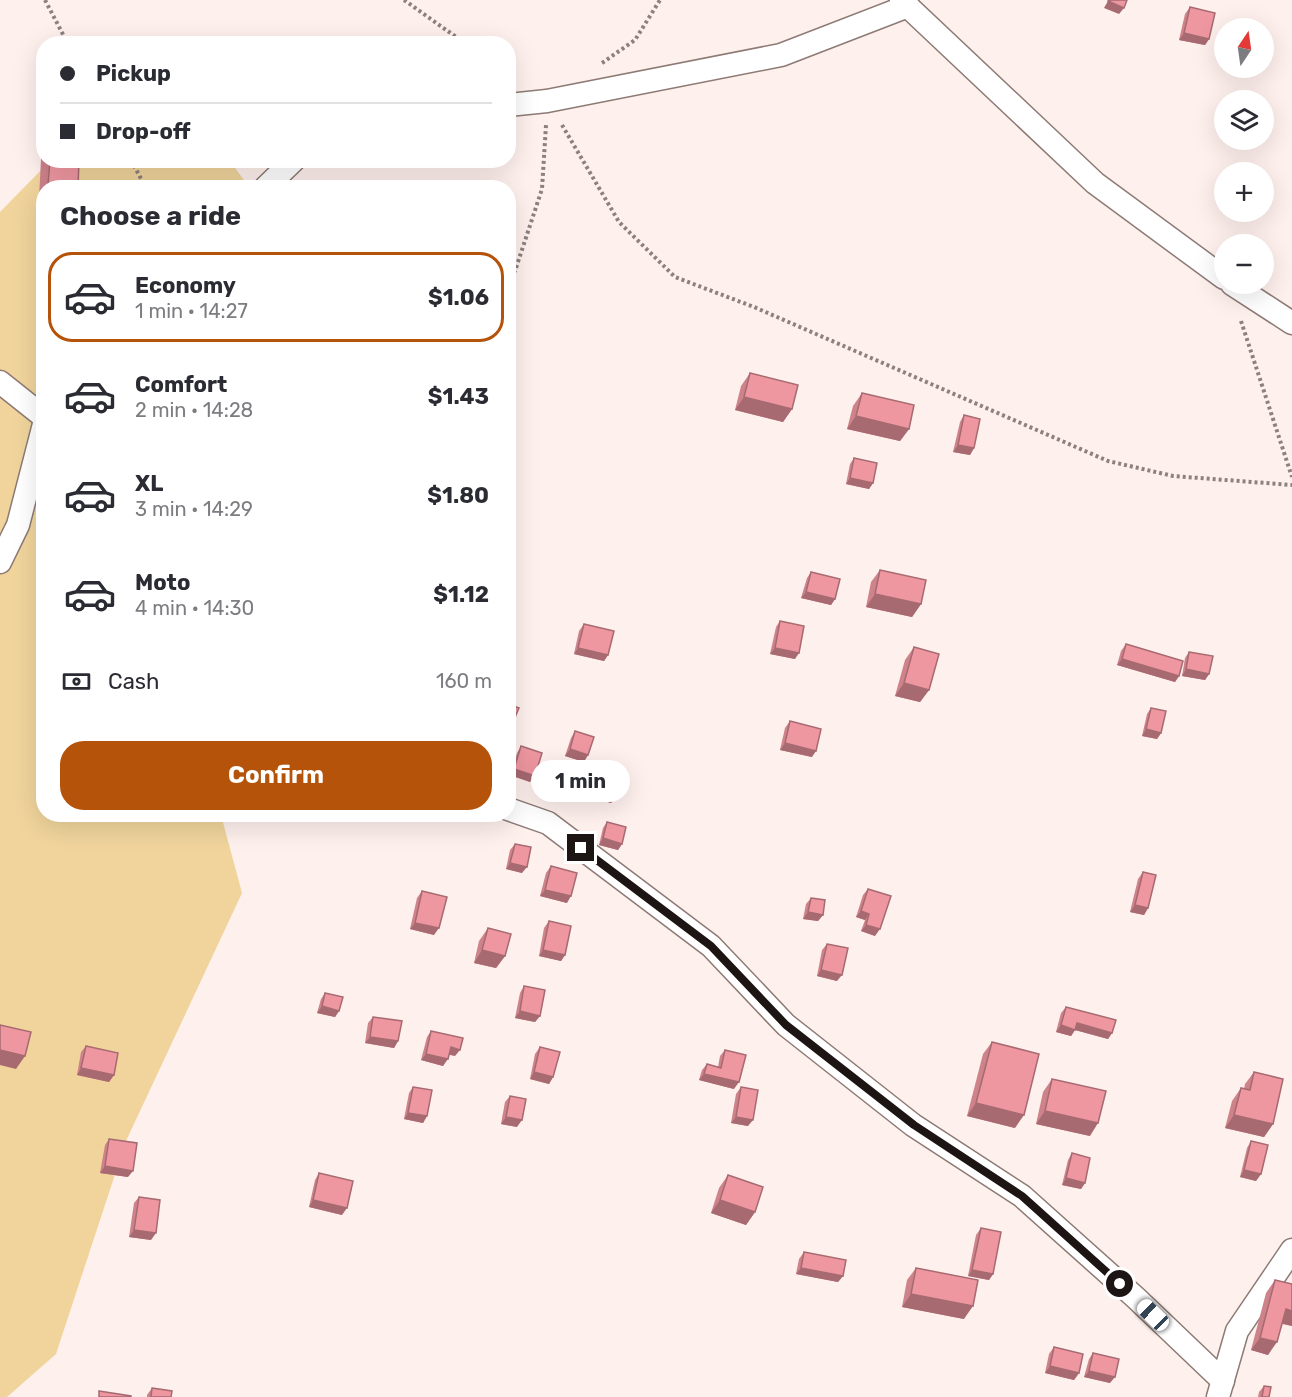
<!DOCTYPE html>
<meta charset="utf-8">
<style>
body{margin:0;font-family:Rubik,sans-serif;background:#f2f2f3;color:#2b2b33;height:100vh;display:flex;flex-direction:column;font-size:22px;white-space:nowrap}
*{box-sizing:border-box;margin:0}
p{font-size:20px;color:#7c7c81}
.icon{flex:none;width:33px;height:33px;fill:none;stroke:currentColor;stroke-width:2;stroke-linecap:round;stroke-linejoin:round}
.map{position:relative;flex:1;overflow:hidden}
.panel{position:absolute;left:36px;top:180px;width:480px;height:642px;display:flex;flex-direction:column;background:#fff;border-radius:24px;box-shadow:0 6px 24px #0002}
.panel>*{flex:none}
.top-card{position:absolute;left:36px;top:36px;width:480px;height:132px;border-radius:24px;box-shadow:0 6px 24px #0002;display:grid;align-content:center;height:132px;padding:0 24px;background:#fff}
.needle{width:39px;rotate:13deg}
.tools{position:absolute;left:1214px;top:18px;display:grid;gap:12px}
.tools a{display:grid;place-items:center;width:60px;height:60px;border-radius:50%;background:#fff;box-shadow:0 6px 24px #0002;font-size:30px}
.end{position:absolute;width:27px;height:27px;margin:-14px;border:8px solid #1d1513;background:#fff;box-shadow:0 0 0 3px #fff}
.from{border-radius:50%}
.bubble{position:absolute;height:42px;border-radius:21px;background:#fff;box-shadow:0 6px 24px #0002;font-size:20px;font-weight:700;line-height:42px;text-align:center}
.car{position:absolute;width:18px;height:36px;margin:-18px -9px;border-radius:8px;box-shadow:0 0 4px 2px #0007;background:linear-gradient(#fff 24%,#345 0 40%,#fff 0 76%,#345 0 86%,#fff 0)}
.top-card b{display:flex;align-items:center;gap:21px;height:57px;font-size:22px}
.top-card b+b{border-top:2px solid #e1e1e2}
.top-card i{width:15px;height:15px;background:#2b2b33}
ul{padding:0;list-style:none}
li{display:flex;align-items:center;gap:18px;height:90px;margin:0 12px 9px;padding:0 12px;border:3px solid transparent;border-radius:24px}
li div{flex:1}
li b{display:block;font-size:22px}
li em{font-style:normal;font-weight:700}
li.selected{border-color:#b45309}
li>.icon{width:54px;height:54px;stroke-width:1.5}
h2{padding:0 24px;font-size:27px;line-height:72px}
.pay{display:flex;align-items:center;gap:15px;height:66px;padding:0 24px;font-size:22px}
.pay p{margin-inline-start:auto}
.primary-button{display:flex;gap:12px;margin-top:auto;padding:12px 24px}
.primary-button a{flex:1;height:69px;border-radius:24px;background:#b45309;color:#fff;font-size:24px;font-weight:700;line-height:69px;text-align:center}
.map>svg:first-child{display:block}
.green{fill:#f0d49c}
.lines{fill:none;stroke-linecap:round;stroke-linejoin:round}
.street-casing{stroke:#8d7a74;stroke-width:25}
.path{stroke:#8c817e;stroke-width:4;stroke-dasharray:3 3;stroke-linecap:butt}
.street{stroke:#fff;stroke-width:22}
.wall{fill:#ce828a}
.shaded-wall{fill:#a76a71}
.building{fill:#ef97a1;stroke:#a76a71;stroke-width:1.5}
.route{stroke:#1d1513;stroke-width:8}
</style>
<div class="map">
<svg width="1292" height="1397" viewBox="0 0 1292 1397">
<rect width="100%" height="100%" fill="#fef0ed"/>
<polygon class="green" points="50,161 230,161 249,187 44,188 44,814 221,815 242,893 126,1141 56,1354 7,1397 0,1397 0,212"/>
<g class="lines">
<g class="street-casing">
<g id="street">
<polyline points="901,0 1095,183 1224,278"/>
<polyline points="508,105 547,101 781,55 908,6"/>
<polyline points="265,188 294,160"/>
<polyline points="1232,284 1292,323"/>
<polyline points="0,382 44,417"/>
<polyline points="0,562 18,525 44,424"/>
<polyline points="508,809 548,823 711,946 786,1025 913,1125 1022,1196 1136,1298 1223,1381"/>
<polyline points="1218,1397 1237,1331 1292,1250"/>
</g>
</g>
<g class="path">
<polyline points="45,0 68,44"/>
<polyline points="404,0 466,44"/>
<polyline points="602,63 635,40 660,0"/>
<polyline points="562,125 619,222 675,277 754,307 1108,461 1173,476 1292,485"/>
<polyline points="131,160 146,188"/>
<polyline points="508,276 515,271 542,189 546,125"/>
<polyline points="1241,321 1292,477"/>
</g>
<use href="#street" class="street"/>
</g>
<g class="wall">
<polygon points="1190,7 1209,39 1205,45 1179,40 1185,14"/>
<polygon points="44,156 44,160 79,160 78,188 44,188 44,198 39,198 41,159"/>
<polygon points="750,373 792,409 783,422 735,410 741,386"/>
<polygon points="862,393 909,429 900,441 847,429 853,406"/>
<polygon points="964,415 974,448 970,455 953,452 960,422"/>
<polygon points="854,458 873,483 869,489 846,484 850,464"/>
<polygon points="880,570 921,604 912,617 866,607 871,582"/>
<polygon points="811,572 835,599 831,605 801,598 807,578"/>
<polygon points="780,621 795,659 770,654 776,627"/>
<polygon points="584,624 608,655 604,661 574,654 579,631"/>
<polygon points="1126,644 1179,676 1175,682 1117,665 1121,651"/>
<polygon points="914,647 929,690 920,702 895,696 905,660"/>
<polygon points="1189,652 1209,674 1205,680 1182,676 1185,658"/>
<polygon points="1151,708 1161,733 1157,739 1142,736 1147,714"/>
<polygon points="790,721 812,757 780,750 785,728"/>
<polygon points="575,731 584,762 565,756 571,738"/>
<polygon points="521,746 530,782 510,775 517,753"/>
<polygon points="594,762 616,797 611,803 582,794 589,769"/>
<polygon points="607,822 622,844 618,850 599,845 603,828"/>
<polygon points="515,844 522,873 506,869 510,850"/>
<polygon points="551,866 567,903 540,896 546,873"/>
<polygon points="1143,872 1148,908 1144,915 1130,912 1138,879"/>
<polygon points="868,889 875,936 861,931 865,920 856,917 863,895"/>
<polygon points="422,891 434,935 410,929 417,898"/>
<polygon points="811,898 823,915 818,921 803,919 806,904"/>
<polygon points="549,921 565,955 561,961 539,956 544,928"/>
<polygon points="488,928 505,956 496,968 474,963 479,941"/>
<polygon points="827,944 837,981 817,976 822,950"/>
<polygon points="524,986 540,1016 535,1022 515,1018 520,993"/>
<polygon points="325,993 339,1011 335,1017 317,1013 321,999"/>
<polygon points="1066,1007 1112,1033 1108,1039 1075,1030 1071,1036 1056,1032 1061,1013"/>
<polygon points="373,1017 398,1041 394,1048 365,1043 368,1023"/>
<polygon points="431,1031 455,1056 449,1054 443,1066 421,1060 427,1037"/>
<polygon points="992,1042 1015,1128 967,1116 983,1054"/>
<polygon points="86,1046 114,1075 109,1082 77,1075 81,1052"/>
<polygon points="540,1047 553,1077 549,1084 530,1079 535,1054"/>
<polygon points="725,1050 734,1089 699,1080 702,1070 707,1064 718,1067 720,1056"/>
<polygon points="1254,1072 1273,1124 1264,1137 1225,1128 1232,1101 1241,1088 1244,1089 1245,1084"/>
<polygon points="1052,1079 1090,1136 1036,1124 1043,1092"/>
<polygon points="413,1087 427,1116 423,1123 404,1119 409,1093"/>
<polygon points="741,1087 748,1126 731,1123 736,1094"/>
<polygon points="510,1096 517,1127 501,1124 505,1102"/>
<polygon points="109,1139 128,1177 100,1173 105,1145"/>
<polygon points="1251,1141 1261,1174 1256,1181 1240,1177 1247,1148"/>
<polygon points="1072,1153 1085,1183 1081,1189 1062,1185 1068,1160"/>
<polygon points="319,1173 342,1215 309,1207 315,1180"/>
<polygon points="728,1175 755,1212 746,1225 711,1213 719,1188"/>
<polygon points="139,1197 151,1240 129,1237 134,1203"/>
<polygon points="981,1228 993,1274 989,1280 968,1276 976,1235"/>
<polygon points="804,1252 843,1276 838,1282 796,1274 799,1259"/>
<polygon points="916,1268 964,1319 902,1307 907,1280"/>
<polygon points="1275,1280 1292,1326 1282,1324 1268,1355 1251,1350 1266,1293"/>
<polygon points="1054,1347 1079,1373 1074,1380 1045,1373 1049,1354"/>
<polygon points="1093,1353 1110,1383 1084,1377 1089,1359"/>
<polygon points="1264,1386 1269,1397 1258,1397 1259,1392"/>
<polygon points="152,1388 171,1397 147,1397 147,1395"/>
</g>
<g class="shaded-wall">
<polygon points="1108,1 1124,8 1119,14 1104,8"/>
<polygon points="1184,33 1209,39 1205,45 1179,40"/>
<polygon points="48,185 78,187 46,188"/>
<polygon points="44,192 44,198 39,198"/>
<polygon points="744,397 792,409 783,422 735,410"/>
<polygon points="856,416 909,429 900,441 847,429"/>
<polygon points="958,445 974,448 970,455 953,452"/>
<polygon points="850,478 873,483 869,489 846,484"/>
<polygon points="806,592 835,599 831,605 801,598"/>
<polygon points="875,594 921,604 912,617 866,607"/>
<polygon points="578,648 608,655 604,661 574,654"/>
<polygon points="775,648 799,653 795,659 770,654"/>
<polygon points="1122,659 1179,676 1175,682 1117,665"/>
<polygon points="1186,669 1209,674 1205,680 1182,676"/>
<polygon points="904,683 929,690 920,702 895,696"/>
<polygon points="1146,729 1161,733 1157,739 1142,736"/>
<polygon points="785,743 816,751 812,757 780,750"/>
<polygon points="570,749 588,755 584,762 565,756"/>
<polygon points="514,769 535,776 530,782 510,775"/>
<polygon points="586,788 616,797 611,803 582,794"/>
<polygon points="603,838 622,844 618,850 599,845"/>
<polygon points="510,863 527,867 522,873 506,869"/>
<polygon points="545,890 571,896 567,903 540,896"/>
<polygon points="1135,905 1148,908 1144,915 1130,912"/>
<polygon points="861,911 869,914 865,920 856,917"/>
<polygon points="808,912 823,915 818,921 803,919"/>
<polygon points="415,923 439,928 434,935 410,929"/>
<polygon points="866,925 880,929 875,936 861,931"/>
<polygon points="482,950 505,956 496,968 474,963"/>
<polygon points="543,950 565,955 561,961 539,956"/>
<polygon points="821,970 842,975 837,981 817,976"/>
<polygon points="322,1006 339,1011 335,1017 317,1013"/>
<polygon points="520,1011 540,1016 535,1022 515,1018"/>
<polygon points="1077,1023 1112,1033 1108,1039 1075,1030 1071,1036 1056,1032 1061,1025"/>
<polygon points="370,1037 398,1041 394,1048 365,1043"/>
<polygon points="451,1047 460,1050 455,1056 446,1054"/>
<polygon points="0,1050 25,1056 16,1069 0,1065"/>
<polygon points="426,1054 448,1059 443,1066 421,1060"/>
<polygon points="81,1068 114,1075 109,1082 77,1075"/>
<polygon points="534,1072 553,1077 549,1084 530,1079"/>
<polygon points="704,1074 739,1082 734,1089 699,1080"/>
<polygon points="976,1103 1024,1115 1015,1128 967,1116"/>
<polygon points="1045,1111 1098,1123 1090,1136 1036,1124"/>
<polygon points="408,1113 427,1116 423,1123 404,1119"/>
<polygon points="1234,1115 1273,1124 1264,1137 1225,1128"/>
<polygon points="506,1117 522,1120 517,1127 501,1124"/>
<polygon points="736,1117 753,1120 748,1126 731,1123"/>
<polygon points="105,1166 133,1171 128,1177 100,1173"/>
<polygon points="1244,1170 1261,1174 1256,1181 1240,1177"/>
<polygon points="1066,1178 1085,1183 1081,1189 1062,1185"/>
<polygon points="313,1200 347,1208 342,1215 309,1207"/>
<polygon points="720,1200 755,1212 746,1225 711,1213"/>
<polygon points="134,1230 156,1233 151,1240 129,1237"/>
<polygon points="801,1268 843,1276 838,1282 796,1274"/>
<polygon points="972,1270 993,1274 989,1280 968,1276"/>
<polygon points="911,1294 973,1306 964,1319 902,1307"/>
<polygon points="1286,1309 1292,1311 1292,1326 1277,1322"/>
<polygon points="1260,1338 1277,1342 1268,1355 1251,1350"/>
<polygon points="1050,1366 1079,1373 1074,1380 1045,1373"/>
<polygon points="1089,1371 1115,1377 1110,1383 1084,1377"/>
</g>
<g class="building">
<polygon points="1109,0 1127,0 1124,8 1108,1"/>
<polygon points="1190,7 1215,13 1209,39 1184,33"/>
<polygon points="50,160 79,160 78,187 48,185"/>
<polygon points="176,181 195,186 194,188 175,188"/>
<polygon points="508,329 515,331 510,354 508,354"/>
<polygon points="750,373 798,385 792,409 744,397"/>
<polygon points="862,393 914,405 909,429 856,416"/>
<polygon points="964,415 980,419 974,448 958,445"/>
<polygon points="854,458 877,463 873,483 850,478"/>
<polygon points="880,570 926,580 921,604 875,594"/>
<polygon points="811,572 840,579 835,599 806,592"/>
<polygon points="780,621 804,626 799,653 775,648"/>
<polygon points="584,624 614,631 608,655 578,648"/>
<polygon points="1126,644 1183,661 1179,676 1122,659"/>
<polygon points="914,647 939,654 929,690 904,683"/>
<polygon points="1189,652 1213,656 1209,674 1186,669"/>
<polygon points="508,704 519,708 510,729 508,728"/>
<polygon points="1151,708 1166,711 1161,733 1146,729"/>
<polygon points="790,721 821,729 816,751 785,743"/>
<polygon points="575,731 594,737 588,755 570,749"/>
<polygon points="521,746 542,753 535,776 514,769"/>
<polygon points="594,762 623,771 616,797 586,788"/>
<polygon points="607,822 626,827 622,844 603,838"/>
<polygon points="515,844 531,847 527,867 510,863"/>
<polygon points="551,866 577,873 571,896 545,890"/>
<polygon points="1143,872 1156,875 1148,908 1135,905"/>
<polygon points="868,889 891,896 880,929 866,925 869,914 861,911"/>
<polygon points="422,891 447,897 439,928 415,923"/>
<polygon points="811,898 825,900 823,915 808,912"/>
<polygon points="549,921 571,926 565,955 543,950"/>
<polygon points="488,928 511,934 505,956 482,950"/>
<polygon points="827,944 848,948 842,975 821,970"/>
<polygon points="524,986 545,990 540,1016 520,1011"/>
<polygon points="325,993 343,997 339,1011 322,1006"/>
<polygon points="1066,1007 1116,1020 1112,1033 1077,1023 1075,1030 1061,1025"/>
<polygon points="373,1017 402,1021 398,1041 370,1037"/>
<polygon points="0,1025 31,1032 25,1056 0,1050"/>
<polygon points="431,1031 463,1038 460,1050 451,1047 448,1059 426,1054"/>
<polygon points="992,1042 1039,1054 1024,1115 976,1103"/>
<polygon points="86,1046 118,1053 114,1075 81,1068"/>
<polygon points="540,1047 560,1052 553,1077 534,1072"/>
<polygon points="725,1050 746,1055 739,1082 704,1074 707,1064 721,1068"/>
<polygon points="1254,1072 1283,1079 1273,1124 1234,1115 1241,1088 1250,1090"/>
<polygon points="1052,1079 1106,1091 1098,1123 1045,1111"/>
<polygon points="413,1087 432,1090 427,1116 408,1113"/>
<polygon points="741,1087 758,1090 753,1120 736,1117"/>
<polygon points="510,1096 526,1099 522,1120 506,1117"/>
<polygon points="109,1139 137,1143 133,1171 105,1166"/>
<polygon points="1251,1141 1268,1145 1261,1174 1244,1170"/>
<polygon points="1072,1153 1090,1158 1085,1183 1066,1178"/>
<polygon points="319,1173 353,1181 347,1208 313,1200"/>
<polygon points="728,1175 763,1187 755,1212 720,1200"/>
<polygon points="139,1197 160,1200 156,1233 134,1230"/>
<polygon points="981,1228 1001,1232 993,1274 972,1270"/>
<polygon points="804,1252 846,1260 843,1276 801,1268"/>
<polygon points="916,1268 978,1280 973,1306 911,1294"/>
<polygon points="1275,1280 1292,1284 1292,1311 1286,1309 1277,1342 1260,1338"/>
<polygon points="1054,1347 1083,1354 1079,1373 1050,1366"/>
<polygon points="1093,1353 1119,1359 1115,1377 1089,1371"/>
<polygon points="1264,1386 1271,1387 1269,1397 1262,1397"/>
<polygon points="152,1388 172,1391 171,1397 151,1397"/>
<polygon points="99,1391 131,1396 131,1397 99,1397"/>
</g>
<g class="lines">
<polyline class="route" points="581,848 711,946 786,1025 914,1125 1022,1196 1120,1284"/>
</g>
</svg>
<div class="tools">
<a><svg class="needle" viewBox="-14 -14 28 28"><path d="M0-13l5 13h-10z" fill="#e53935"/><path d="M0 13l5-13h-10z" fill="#7c7c81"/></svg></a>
<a><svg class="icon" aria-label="layers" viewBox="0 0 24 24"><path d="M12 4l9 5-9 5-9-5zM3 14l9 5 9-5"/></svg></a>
<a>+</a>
<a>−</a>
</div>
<i class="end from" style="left:1120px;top:1284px"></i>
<i class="end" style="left:581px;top:848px"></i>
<div class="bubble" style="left:531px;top:760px;width:99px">1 min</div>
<i class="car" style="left:1153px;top:1315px;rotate:314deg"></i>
<div class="top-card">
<b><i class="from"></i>Pickup</b>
<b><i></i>Drop-off</b>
</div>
<section class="panel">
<h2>Choose a ride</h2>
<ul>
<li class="selected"><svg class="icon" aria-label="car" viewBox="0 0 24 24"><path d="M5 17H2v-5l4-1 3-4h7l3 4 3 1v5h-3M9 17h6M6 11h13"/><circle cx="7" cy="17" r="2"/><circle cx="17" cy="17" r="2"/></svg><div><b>Economy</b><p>1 min · 14:27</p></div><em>$1.06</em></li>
<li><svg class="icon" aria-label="car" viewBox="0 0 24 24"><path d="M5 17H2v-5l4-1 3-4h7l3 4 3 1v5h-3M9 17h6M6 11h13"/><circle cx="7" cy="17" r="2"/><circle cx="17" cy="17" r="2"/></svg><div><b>Comfort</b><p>2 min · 14:28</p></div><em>$1.43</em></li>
<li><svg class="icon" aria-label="car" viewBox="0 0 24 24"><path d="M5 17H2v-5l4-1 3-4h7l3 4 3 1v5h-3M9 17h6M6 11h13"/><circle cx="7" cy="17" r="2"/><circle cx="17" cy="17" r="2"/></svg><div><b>XL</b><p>3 min · 14:29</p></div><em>$1.80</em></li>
<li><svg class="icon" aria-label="car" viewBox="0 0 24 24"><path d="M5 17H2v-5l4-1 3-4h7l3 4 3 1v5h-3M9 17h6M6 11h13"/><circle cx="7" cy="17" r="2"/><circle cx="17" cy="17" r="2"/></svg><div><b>Moto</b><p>4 min · 14:30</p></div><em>$1.12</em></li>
</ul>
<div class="pay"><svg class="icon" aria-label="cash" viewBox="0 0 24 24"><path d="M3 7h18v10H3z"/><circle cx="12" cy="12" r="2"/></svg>Cash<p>160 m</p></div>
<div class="primary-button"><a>Confirm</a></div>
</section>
</div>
